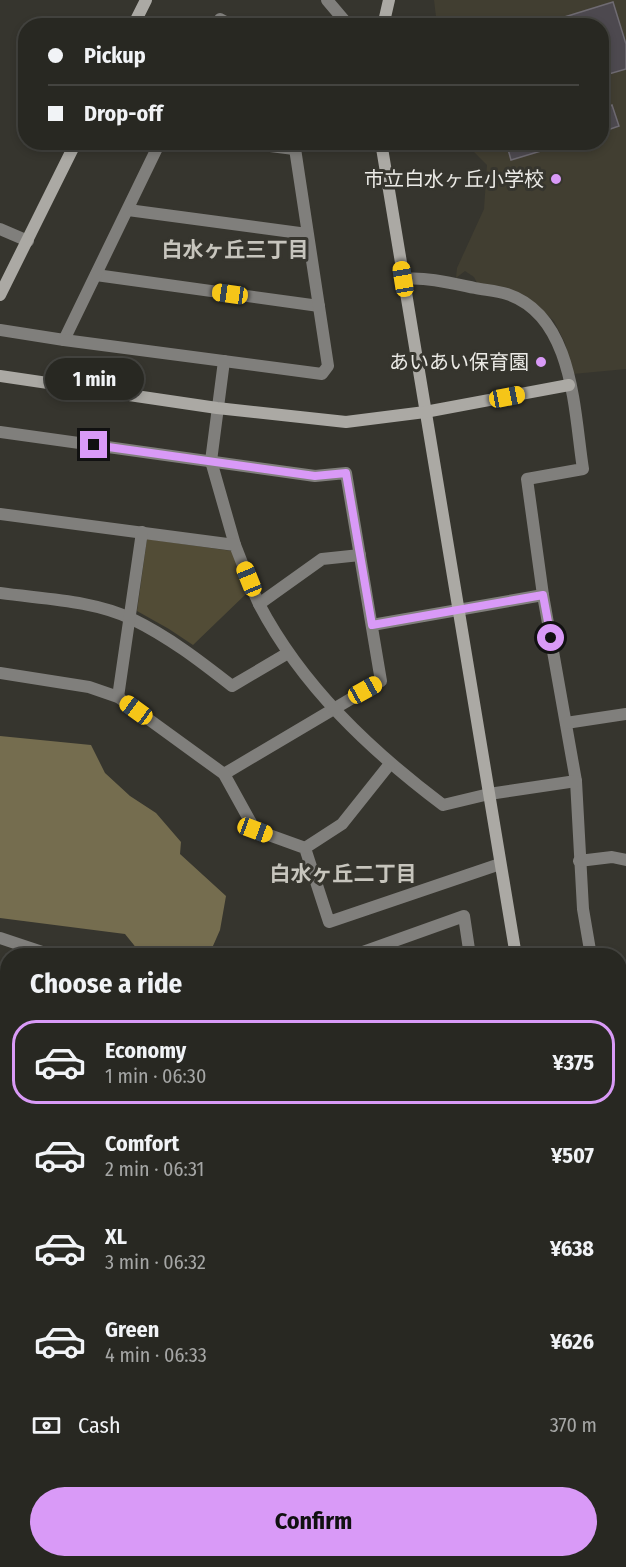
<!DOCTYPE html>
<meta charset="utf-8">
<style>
body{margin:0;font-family:"Fira Sans Condensed","Noto Sans JP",sans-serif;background:#30302a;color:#f1f3f6;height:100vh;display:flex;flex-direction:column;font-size:22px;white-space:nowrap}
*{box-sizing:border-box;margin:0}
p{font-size:20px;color:#a5a6a5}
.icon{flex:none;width:33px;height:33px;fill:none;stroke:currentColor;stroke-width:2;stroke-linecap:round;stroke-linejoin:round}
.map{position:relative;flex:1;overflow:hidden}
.side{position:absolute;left:0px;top:948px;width:627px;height:620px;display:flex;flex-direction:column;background:#282822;border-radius:24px 24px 0 0;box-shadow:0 3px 9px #0003,0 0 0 2px #444440}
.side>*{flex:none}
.top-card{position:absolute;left:18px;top:18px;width:591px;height:132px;border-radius:24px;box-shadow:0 3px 9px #0003,0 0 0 2px #444440;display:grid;align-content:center;height:132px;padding:0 30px;background:#282822}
.end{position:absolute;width:27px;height:27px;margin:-14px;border:8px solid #d99af7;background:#111;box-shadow:0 0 0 3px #111}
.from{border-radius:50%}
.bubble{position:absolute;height:42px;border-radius:21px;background:#282822;box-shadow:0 3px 9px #0003,0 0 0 2px #444440;font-size:20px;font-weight:700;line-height:42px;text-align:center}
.car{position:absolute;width:18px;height:36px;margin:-18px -9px;border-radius:8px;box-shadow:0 0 4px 2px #0007;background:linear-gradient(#f5c518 24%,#345 0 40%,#f5c518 0 76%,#345 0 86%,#f5c518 0)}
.top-card b{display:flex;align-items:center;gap:21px;height:57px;font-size:22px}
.top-card b+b{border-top:2px solid #444440}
.top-card i{width:15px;height:15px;background:#f1f3f6}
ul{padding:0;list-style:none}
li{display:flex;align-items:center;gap:18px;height:84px;margin:0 12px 9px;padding:0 18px;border:3px solid transparent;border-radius:24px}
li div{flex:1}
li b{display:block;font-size:22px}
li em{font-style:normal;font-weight:700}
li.active{border-color:#d99af7}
li>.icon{width:54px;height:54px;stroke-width:1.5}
h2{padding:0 30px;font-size:27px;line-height:72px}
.pay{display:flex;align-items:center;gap:15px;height:66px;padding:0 30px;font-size:22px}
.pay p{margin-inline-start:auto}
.button{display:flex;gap:12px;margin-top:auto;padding:12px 30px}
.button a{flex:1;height:69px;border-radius:36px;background:#d99af7;color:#111;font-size:24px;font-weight:700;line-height:69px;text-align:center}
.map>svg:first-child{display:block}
.built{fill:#413e31}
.green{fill:#524c36}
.water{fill:#756d4f}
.building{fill:#4d494f;stroke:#6f6b72;stroke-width:1.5}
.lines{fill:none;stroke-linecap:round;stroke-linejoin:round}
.street{stroke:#807f7c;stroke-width:12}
.secondary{stroke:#aba9a4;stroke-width:12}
.route{stroke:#d99af7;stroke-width:8}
.poi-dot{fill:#d99af7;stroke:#36352e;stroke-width:2}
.labels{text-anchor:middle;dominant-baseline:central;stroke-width:6;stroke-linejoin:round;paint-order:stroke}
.poi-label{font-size:20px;fill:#ebeae6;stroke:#36352e;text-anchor:end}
.neighbourhood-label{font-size:21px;font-weight:bold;fill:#c7c5bd;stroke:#36352e}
</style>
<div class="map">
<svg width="626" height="1567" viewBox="0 0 626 1567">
<rect width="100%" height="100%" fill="#36352e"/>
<g class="built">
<polygon points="434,0 626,0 626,369 573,374 565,343 554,321 531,301 477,283 474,277 465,271 456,278 457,268 484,209 487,165 465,143 602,142 602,26 437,25"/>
<polygon points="283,1560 460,1560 455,1567 287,1567"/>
</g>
<g class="green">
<polygon points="147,539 232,551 248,592 193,645 169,629 137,611"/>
<polygon points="0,1341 8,1342 8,1560 277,1560 282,1567 0,1567"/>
</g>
<polygon class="water" points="0,736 91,745 105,773 130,796 156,813 181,842 180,854 226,896 220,930 209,955 172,952 171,955 142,955 125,934 0,918"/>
<g class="building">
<polygon points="613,2 626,44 626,69 602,76 602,26 545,23"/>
<polygon points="612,105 619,126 602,132 602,109"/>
<polygon points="506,142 561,142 561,145 511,160"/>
</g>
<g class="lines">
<g class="street">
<polyline points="327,0 349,26"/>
<polyline points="217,26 220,19 233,26"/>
<polyline points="238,142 294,149"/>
<polyline points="128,210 307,234"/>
<polyline points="0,229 28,241"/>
<polyline points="96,275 319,306"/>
<path d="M 403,279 C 428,277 451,283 475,288 C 485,290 497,291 507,294 C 574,316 574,412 583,469 L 527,479 L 543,595 L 576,781 L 583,909 L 591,956"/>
<polyline points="0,330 64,340 160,142"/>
<polyline points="64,340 322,374 328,366 294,142"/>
<polyline points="224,361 211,461 235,545"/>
<polyline points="0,432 315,476 346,473 381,681 224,774"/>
<path d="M 0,514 L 235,545 C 243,565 250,585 259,604 C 302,686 370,750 443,805 L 489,794 L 576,781"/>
<path d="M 0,593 C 42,599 93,600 132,619 C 169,637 200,661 232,686 L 288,653"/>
<polyline points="259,604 322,559 360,555"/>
<polyline points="372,625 543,595"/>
<polyline points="0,673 89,687 118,697 224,774 255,830 305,848 329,922 500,864"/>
<polyline points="118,697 142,532"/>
<polyline points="566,723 626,714"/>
<polyline points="305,848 342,824 389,765"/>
<polyline points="579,861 612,857 626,860"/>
<polyline points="0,938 42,952 44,956"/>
<polyline points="352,956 464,916 470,956"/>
<polyline points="620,968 626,967"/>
<polyline points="620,1002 626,1002"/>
<polyline points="0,1064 8,1066"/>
<polyline points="620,1105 621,1143 626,1161"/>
<polyline points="0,1149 8,1151"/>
<polyline points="626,1197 621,1219 626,1262"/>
<polyline points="0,1234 8,1236"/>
</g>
<g class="secondary">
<polyline points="133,26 146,0"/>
<polyline points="383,26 389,0"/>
<polyline points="381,142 516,956"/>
<polyline points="0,295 76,142"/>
<polyline points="0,376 217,408 346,422 425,412 569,385"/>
<polyline points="0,1325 8,1326"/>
<polyline points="620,1445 626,1447"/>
<polyline points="610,1560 610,1567"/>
</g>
</g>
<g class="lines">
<polyline class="route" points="94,445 315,476 346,473 372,625 543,595 551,638"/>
</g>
<g class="poi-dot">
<circle cx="556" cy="179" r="6"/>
<circle cx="541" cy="362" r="6"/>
</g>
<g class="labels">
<g class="poi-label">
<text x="544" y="179">市立白水ヶ丘小学校</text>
<text x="529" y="362">あいあい保育園</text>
</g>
<g class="neighbourhood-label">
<text x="235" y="250">白水ヶ丘三丁目</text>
<text x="343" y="874">白水ヶ丘二丁目</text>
</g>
</g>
</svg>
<i class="end from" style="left:551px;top:638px"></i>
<i class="end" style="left:94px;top:445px"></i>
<div class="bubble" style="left:45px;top:358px;width:99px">1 min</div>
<i class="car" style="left:403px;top:279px;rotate:351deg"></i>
<i class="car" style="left:230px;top:294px;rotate:278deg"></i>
<i class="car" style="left:507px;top:397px;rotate:79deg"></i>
<i class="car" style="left:249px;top:579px;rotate:338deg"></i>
<i class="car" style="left:365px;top:690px;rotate:61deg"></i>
<i class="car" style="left:136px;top:710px;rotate:306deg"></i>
<i class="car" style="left:255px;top:830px;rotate:110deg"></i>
<div class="top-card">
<b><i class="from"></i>Pickup</b>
<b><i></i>Drop-off</b>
</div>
<section class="side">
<h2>Choose a ride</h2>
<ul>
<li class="active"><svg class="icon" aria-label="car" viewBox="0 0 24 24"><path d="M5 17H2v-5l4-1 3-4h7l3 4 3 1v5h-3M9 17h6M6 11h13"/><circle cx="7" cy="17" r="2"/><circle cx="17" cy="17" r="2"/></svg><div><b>Economy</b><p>1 min · 06:30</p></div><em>¥375</em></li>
<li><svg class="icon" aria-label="car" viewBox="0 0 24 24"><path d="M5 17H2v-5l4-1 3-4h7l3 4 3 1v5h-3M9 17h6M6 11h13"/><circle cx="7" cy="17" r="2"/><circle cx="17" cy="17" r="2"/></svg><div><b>Comfort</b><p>2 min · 06:31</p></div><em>¥507</em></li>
<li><svg class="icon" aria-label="car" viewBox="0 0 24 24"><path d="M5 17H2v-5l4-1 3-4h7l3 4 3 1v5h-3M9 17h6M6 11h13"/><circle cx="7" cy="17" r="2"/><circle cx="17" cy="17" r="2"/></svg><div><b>XL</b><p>3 min · 06:32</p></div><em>¥638</em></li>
<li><svg class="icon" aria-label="car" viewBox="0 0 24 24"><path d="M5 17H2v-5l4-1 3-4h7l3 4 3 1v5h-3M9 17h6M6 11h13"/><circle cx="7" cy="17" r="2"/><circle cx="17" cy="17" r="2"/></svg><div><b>Green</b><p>4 min · 06:33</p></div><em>¥626</em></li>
</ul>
<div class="pay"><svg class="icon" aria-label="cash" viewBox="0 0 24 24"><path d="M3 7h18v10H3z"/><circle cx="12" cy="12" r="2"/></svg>Cash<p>370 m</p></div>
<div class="button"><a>Confirm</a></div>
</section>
</div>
